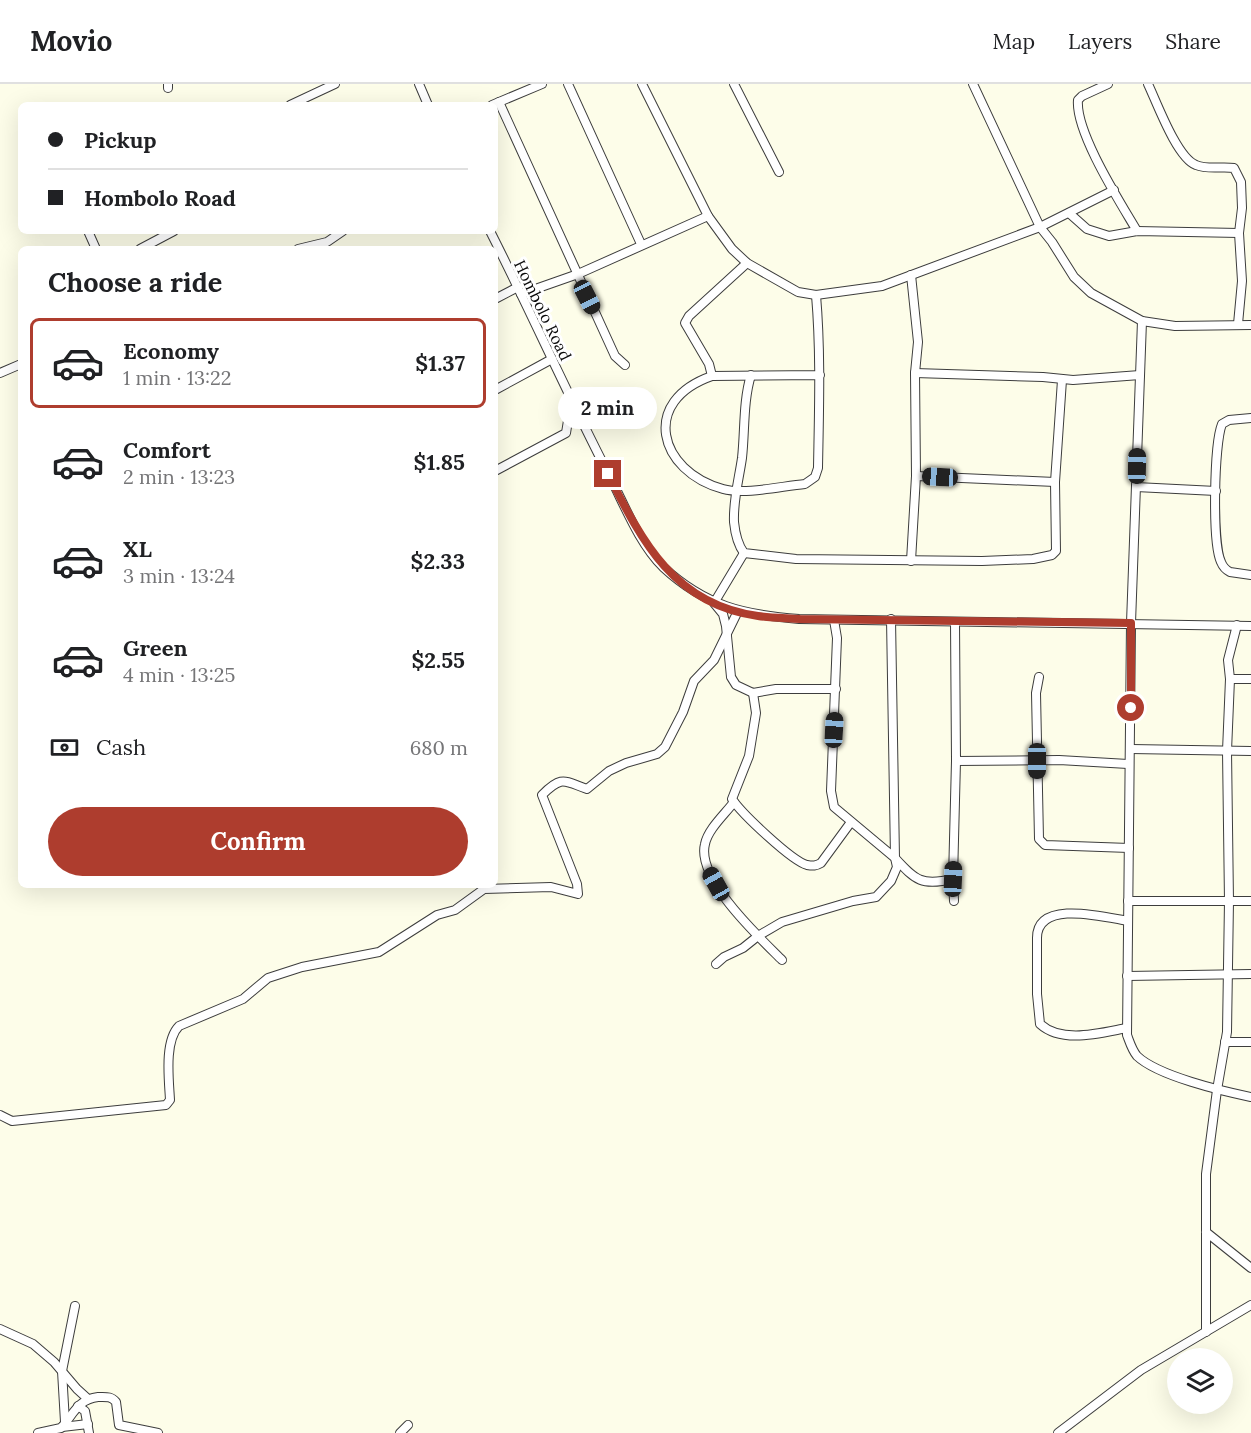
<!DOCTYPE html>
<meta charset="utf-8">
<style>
body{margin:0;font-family:Lora,serif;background:#f6f6f6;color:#202124;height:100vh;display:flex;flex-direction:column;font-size:22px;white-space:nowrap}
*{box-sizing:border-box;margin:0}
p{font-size:20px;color:#757577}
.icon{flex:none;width:33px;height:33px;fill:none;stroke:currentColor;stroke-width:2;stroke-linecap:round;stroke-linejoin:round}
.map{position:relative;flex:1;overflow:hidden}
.drawer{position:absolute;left:18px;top:162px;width:480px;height:642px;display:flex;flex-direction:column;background:#fff;border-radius:9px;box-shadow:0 6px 24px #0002}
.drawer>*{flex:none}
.banner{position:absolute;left:18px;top:18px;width:480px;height:132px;border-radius:9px;box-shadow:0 6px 24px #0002;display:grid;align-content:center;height:132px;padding:0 30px;background:#fff}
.tools{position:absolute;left:1167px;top:1264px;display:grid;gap:12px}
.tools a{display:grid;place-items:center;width:66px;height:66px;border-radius:50%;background:#fff;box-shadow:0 6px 24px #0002;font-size:30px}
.end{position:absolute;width:27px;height:27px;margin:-14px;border:8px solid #ae3d2e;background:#fff;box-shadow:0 0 0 3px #fff}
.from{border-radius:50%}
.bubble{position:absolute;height:42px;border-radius:21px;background:#fff;box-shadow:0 6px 24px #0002;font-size:20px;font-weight:800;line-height:42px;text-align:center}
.car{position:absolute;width:18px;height:36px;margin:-18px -9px;border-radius:8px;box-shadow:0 0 4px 2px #0007;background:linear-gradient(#222 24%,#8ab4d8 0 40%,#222 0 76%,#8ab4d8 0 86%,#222 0)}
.banner b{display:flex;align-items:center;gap:21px;height:57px;font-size:22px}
.banner b+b{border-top:2px solid #e0e0e0}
.banner i{width:15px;height:15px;background:#202124}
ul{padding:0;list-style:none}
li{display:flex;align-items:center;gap:18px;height:90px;margin:0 12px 9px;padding:0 18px;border:3px solid transparent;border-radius:9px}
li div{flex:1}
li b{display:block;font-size:22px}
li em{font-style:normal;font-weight:800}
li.on{border-color:#ae3d2e}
li>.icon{width:54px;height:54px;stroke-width:1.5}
h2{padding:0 30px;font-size:27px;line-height:72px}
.pay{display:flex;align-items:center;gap:15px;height:66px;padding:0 30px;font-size:22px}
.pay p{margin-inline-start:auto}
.button{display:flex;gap:12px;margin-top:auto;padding:12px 30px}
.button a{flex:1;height:69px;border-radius:36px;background:#ae3d2e;color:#fff;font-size:24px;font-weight:800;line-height:69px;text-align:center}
header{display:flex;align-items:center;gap:36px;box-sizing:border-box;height:84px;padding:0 30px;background:#fff;border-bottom:2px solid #e0e0e0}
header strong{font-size:28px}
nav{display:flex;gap:33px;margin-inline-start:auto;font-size:21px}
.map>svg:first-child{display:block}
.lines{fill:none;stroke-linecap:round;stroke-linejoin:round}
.minor-casing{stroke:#3d3d3d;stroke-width:10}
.minor{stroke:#fff;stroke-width:8}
.route{stroke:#ae3d2e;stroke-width:8}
.labels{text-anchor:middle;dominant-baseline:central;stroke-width:6;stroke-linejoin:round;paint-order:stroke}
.street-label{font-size:16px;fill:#0a0a0a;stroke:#fff}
</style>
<header>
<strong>Movio</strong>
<nav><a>Map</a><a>Layers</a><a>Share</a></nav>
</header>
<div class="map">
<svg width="1251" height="1349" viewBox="0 0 1251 1349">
<rect width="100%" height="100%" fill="#fdfde9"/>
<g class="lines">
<g class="minor-casing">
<g id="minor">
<polyline points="168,0 168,4"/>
<polyline points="419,0 428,21"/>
<polyline points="568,0 641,160"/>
<polyline points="642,0 708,132 732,165 747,179 798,208 816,211 882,202 1040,143 1114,106"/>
<polyline points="734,0 779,88"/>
<polyline points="973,0 1040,143 1052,158 1074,193 1091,209 1142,237 1175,242 1251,241"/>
<path d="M 1108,0 L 1082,12 L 1078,16 C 1075,48 1120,118 1137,147"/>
<path d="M 1148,0 C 1157,19 1177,74 1196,81 C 1208,86 1222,82 1234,84 L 1241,98 L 1242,124 L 1239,149 L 1242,197 L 1238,240"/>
<polyline points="499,18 615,272 625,281"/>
<polyline points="290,21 335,0"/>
<polyline points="492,21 542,0"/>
<polyline points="1069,129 1087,145 1109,152 1137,147 1239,149"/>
<polyline points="88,147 96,165"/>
<path d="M 490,147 C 531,228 568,312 610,393 C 625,422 639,459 663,483 C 705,522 744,531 799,535 L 1251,542"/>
<polyline points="140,165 174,147"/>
<polyline points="298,165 327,158 343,147"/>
<polyline points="911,191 918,258 915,289 916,392 911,477"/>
<polyline points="521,210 578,190 708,132"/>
<path d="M 816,211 C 821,269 819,326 818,384 L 815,393 L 805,400 C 782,402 745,411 723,405 C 658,387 640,317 712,292 L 820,291"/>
<polyline points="495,215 518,203"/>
<path d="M 1142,237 L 1131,539 L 1127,951 C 1130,959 1132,966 1137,972 C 1158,992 1222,1007 1251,1013"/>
<polyline points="0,289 21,280"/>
<polyline points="915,289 1043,293 1073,296 1140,291"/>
<path d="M 751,291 C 743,317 745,347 742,374 C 739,395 733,416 734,438 C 735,448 738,461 744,469 L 796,475 L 982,477 L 1033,475 L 1052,471 L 1056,467 L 1055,398 L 1062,296"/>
<polyline points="712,292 709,280 685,239 689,232 747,179"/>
<polyline points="495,306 552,275"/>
<path d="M 1251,334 L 1229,336 L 1222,340 C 1214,360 1212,459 1221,478 C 1223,483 1226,486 1230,488 L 1251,491"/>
<polyline points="495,387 566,349 571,318"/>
<polyline points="916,392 1055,398"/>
<polyline points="1136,403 1216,407"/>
<polyline points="744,469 714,519 723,530 726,542 731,593 736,601 753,609 776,605 836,605"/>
<path d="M 891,535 L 895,774 C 916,797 922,802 953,795 L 956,677"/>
<polyline points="955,538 956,677 1059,676 1128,680"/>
<polyline points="1039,593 1036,609 1039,755 1045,761 1129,764"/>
<polyline points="1230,595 1251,595"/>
<path d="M 753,609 L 756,629 L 749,672 L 732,715 C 742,730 792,777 807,781 C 813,782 816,782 821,779 L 851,738"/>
<polyline points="1131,665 1251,667"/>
<path d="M 734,718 C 725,730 708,745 705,760 C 696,795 759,853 782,876"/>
<polyline points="953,795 954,817"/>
<polyline points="1128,817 1251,817"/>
<polyline points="716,880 724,873 743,864 758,852 782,838 853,817 876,813 891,797 897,783 895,774 834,723 831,707 837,554 834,536"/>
<polyline points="1127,892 1251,890"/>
<path d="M 1127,944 C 1100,949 1062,960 1040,940 L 1037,910 L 1037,854 C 1037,815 1104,833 1128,837"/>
<polyline points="1225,958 1251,958"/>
<path d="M 0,1031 L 12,1037 L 166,1021 L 170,1016 C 169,996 164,957 179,942 L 243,915 L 268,894 L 302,883 L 379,868 L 437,831 L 455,826 L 484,805 L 551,803 L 578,810 L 577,800 L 542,711 C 562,691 564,697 587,705 L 609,687 L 626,679 L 657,670 L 665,663 L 683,628 L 694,597 L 714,576 L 738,527"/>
<polyline points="1206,1148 1251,1184"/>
<polyline points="0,1245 33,1260 54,1278 77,1305 88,1315"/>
<polyline points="1206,1248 1206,1090 1217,1006 1227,948 1229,817 1227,667 1230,595 1228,576 1237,541"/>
<polyline points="78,1322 85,1327 89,1349"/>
<polyline points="65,1338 62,1287 75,1222"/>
<polyline points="62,1343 88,1340"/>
<path d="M 38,1349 L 61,1344 C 73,1331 78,1315 98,1313 C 106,1313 111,1312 116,1318 L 119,1341 L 158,1349"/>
<polyline points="400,1349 408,1341"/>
<polyline points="1058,1349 1141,1286 1251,1221"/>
</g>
</g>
<use href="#minor" class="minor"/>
</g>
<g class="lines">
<path class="route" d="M 608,390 C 642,457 674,521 758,532 C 772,534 786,534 800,535 L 1131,539 L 1131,624"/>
</g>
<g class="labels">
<g class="street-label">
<text transform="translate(543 226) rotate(64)">Hombolo Road</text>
</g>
</g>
</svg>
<div class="tools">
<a><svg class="icon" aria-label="layers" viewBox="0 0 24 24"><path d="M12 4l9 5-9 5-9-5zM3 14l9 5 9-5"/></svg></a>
</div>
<i class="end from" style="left:1131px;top:624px"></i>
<i class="end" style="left:608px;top:390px"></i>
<div class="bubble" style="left:558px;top:303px;width:99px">2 min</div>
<i class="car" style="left:587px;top:213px;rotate:153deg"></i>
<i class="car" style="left:1137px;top:382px;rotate:1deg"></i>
<i class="car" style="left:940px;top:393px;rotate:273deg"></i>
<i class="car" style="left:834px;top:646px;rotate:3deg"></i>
<i class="car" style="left:1037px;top:677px;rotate:180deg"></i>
<i class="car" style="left:953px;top:795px;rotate:2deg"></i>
<i class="car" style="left:716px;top:800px;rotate:331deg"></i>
<div class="banner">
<b><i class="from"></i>Pickup</b>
<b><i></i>Hombolo Road</b>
</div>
<section class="drawer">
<h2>Choose a ride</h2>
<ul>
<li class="on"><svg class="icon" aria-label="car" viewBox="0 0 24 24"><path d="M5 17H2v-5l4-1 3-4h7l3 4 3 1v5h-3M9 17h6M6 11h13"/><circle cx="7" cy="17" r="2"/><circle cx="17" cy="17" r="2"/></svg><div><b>Economy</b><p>1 min · 13:22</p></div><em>$1.37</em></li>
<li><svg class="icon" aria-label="car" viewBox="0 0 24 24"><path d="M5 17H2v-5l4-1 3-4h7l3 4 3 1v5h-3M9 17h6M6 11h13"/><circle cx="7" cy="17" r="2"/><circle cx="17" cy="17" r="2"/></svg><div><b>Comfort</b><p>2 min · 13:23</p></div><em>$1.85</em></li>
<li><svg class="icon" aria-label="car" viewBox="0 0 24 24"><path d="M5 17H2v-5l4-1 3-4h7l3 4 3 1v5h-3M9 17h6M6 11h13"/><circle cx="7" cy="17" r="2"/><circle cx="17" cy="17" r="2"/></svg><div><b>XL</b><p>3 min · 13:24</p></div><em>$2.33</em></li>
<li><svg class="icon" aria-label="car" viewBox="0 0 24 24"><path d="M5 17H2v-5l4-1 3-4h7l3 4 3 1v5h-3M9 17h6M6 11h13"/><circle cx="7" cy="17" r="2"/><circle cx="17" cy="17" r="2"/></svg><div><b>Green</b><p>4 min · 13:25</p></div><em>$2.55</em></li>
</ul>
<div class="pay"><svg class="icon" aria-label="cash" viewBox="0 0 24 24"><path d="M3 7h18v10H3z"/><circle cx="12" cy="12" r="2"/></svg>Cash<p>680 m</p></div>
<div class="button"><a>Confirm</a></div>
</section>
</div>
